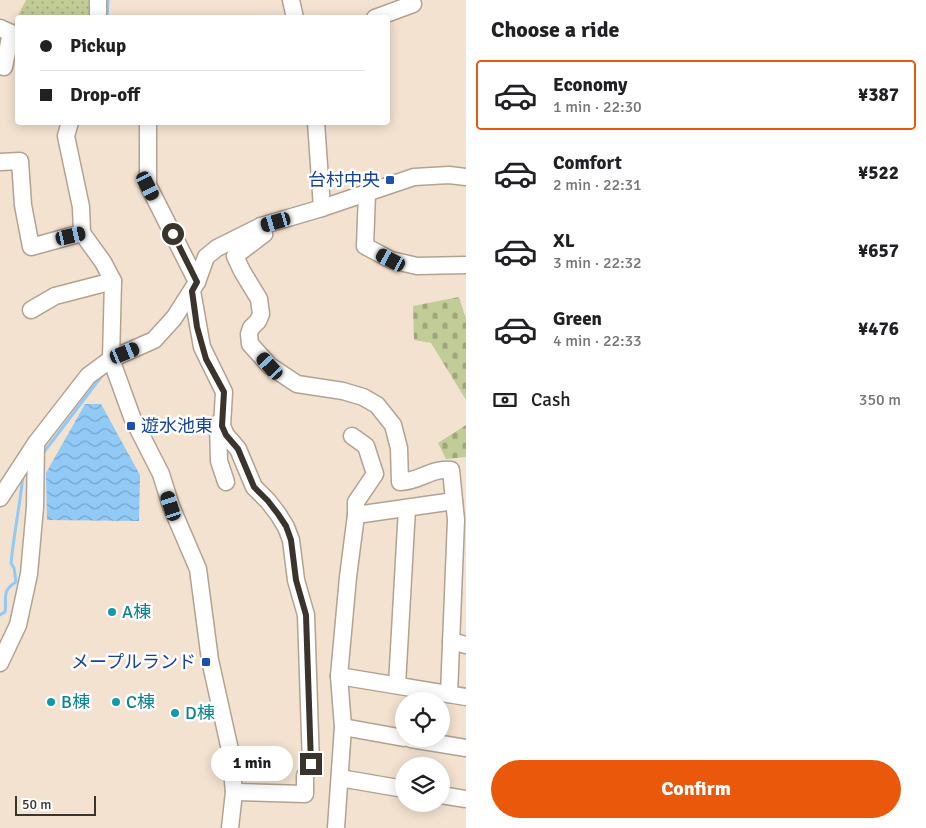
<!DOCTYPE html>
<meta charset="utf-8">
<style>
body{margin:0;font-family:Signika,"Noto Sans JP",sans-serif;background:#f6f6f6;color:#202124;height:100vh;display:flex;flex-direction:column;font-size:19px;white-space:nowrap}
*{box-sizing:border-box;margin:0}
p{font-size:16px;color:#757577}
.icon{flex:none;width:28px;height:28px;fill:none;stroke:currentColor;stroke-width:2;stroke-linecap:round;stroke-linejoin:round}
.map{position:relative;flex:1;overflow:hidden}
.drawer{display:flex;flex-direction:column;background:#fff;width:460px}
.drawer>*{flex:none}
.guide{position:absolute;left:15px;top:15px;width:375px;height:110px;border-radius:5px;box-shadow:0 2px 12px #0003;display:grid;align-content:center;height:110px;padding:0 25px;background:#fff}
.controls{position:absolute;left:395px;top:692px;display:grid;gap:10px}
.controls a{display:grid;place-items:center;width:55px;height:55px;border-radius:50%;background:#fff;box-shadow:0 2px 12px #0003;font-size:25px}
.scale{position:absolute;left:15px;bottom:12px;width:81px;box-sizing:border-box;padding-left:5px;border:2px solid #3a342d;border-top:0;font-size:14px;line-height:18px;white-space:nowrap;color:#3a342d;-webkit-text-stroke:4px #fff;paint-order:stroke}
.end{position:absolute;width:22px;height:22px;margin:-11px;border:6px solid #3a342d;background:#fff;box-shadow:0 0 0 2px #fff}
.from{border-radius:50%}
.bubble{position:absolute;height:35px;border-radius:18px;background:#fff;box-shadow:0 2px 12px #0003;font-size:16px;font-weight:800;line-height:35px;text-align:center}
.car{position:absolute;width:15px;height:30px;margin:-15px -8px;border-radius:6px;box-shadow:0 0 4px 1px #0007;background:linear-gradient(#222 24%,#8ab4d8 0 40%,#222 0 76%,#8ab4d8 0 86%,#222 0)}
.guide b{display:flex;align-items:center;gap:18px;height:48px;font-size:19px}
.guide b+b{border-top:1px solid #e0e0e0}
.guide i{width:12px;height:12px;background:#202124}
ul{padding:0;list-style:none}
li{display:flex;align-items:center;gap:15px;height:70px;margin:0 10px 8px;padding:0 15px;border:2px solid transparent;border-radius:5px}
li div{flex:1}
li b{display:block;font-size:19px}
li em{font-style:normal;font-weight:800}
li.on{border-color:#ea580c}
li>.icon{width:45px;height:45px;stroke-width:1.5}
h2{padding:0 25px;font-size:22px;line-height:60px}
.pay{display:flex;align-items:center;gap:12px;height:55px;padding:0 25px;font-size:19px}
.pay p{margin-inline-start:auto}
.button{display:flex;gap:10px;margin-top:auto;padding:10px 25px}
.button a{flex:1;height:58px;border-radius:30px;background:#ea580c;color:#fff;font-size:20px;font-weight:800;line-height:58px;text-align:center}
main{display:flex;flex:1;min-height:0}
.map>svg:first-child{display:block}
.cemetery{fill:url(#cemetery-stones)}
.park{fill:url(#park-dots)}
.water{fill:url(#water-waves)}
.lines{fill:none;stroke-linecap:round;stroke-linejoin:round}
.stream{stroke:#91caf7;stroke-width:3}
.minor-casing{stroke:#b2a292;stroke-width:19}
.minor{stroke:#fff;stroke-width:16}
.route{stroke:#3a342d;stroke-width:6}
.transit-dot{fill:#1a4fb4;stroke:#fff;stroke-width:2}
.culture-dot{fill:#0f9aa8;stroke:#fff;stroke-width:2}
.labels{text-anchor:middle;dominant-baseline:central;stroke-width:5;stroke-linejoin:round;paint-order:stroke}
.transit-label{font-size:18px;fill:#164399;stroke:#fff;text-anchor:end}
.culture-label{font-size:18px;fill:#0d838f;stroke:#fff;text-anchor:start}
</style>
<main>
<div class="map">
<svg width="466" height="828" viewBox="0 0 466 828">
<defs>
<pattern id="cemetery-stones" width="16" height="16" patternUnits="userSpaceOnUse" patternTransform="scale(1.25)"><rect width="16" height="16" fill="#c2cc97"/><path d="M2 7V4a2 2 0 0 1 4 0v3zM10 15v-3a2 2 0 0 1 4 0v3z" fill="#9fa67c"/></pattern>
<pattern id="park-dots" width="8" height="8" patternUnits="userSpaceOnUse" patternTransform="scale(1.25)"><rect width="8" height="8" fill="#c2cc97"/><path d="M2 2h.1M6 6h.1" fill="none" stroke="#9fa67c" stroke-width="1.8" stroke-linecap="round"/></pattern>
<pattern id="water-waves" width="16" height="10" patternUnits="userSpaceOnUse" patternTransform="scale(1.25)"><rect width="16" height="10" fill="#91caf7"/><path d="M0 5q4-4 8 0t8 0" fill="none" stroke="#77a5c8"/></pattern>
</defs>
<rect width="100%" height="100%" fill="#f3e2d0"/>
<g class="cemetery">
<polygon points="459,297 466,319 466,400 431,343 414,340 413,306"/>
<polygon points="466,425 466,457 446,459 438,443"/>
</g>
<polygon class="park" points="26,0 94,0 94,17 18,18 17,35 11,29"/>
<polygon class="water" points="85,404 101,404 140,475 139,521 47,520 46,473"/>
<g class="lines">
<g class="stream">
<polyline points="107,18 108,0"/>
<polyline points="44,452 104,373"/>
<path d="M 0,615 L 5,612 C 7,598 1,591 16,582 L 14,568 L 11,563 C 14,533 20,505 23,475"/>
</g>
<g class="minor-casing">
<g id="minor">
<polyline points="98,0 98,18"/>
<polyline points="291,0 295,18"/>
<polyline points="375,18 413,4"/>
<polyline points="0,28 11,33 4,67"/>
<polyline points="70,122 66,136 81,207 82,233 103,262 113,281 111,359 132,417 161,474 171,506 198,569 210,660 230,750 234,792 230,828"/>
<polyline points="148,122 148,185 197,282"/>
<polyline points="316,122 322,208"/>
<polyline points="0,162 20,161 23,205 31,247 82,233"/>
<polyline points="367,193 365,246 391,260 417,266 466,265"/>
<path d="M 261,226 L 264,234 L 235,256 L 242,271 L 259,299 L 261,314 L 258,321 L 251,328 L 249,334 L 250,344 L 270,366 L 297,384 L 343,391 L 363,397 L 377,405 L 393,425 L 399,448 L 400,482 C 421,481 430,468 451,470 L 456,520 L 449,694"/>
<polyline points="192,291 202,347 224,392 222,426 226,435 238,449 254,487 268,501 278,514 286,527 291,540 296,580 306,615 311,764 305,776 305,794 234,792"/>
<polyline points="31,310 55,296 113,281"/>
<polyline points="218,423 219,461 226,482"/>
<polyline points="0,498 36,443 88,376 111,359 154,340 174,318 197,282 206,257 217,248 261,226 322,208 414,177 449,175 466,177"/>
<polyline points="356,515 454,501"/>
<polyline points="451,641 466,645"/>
<polyline points="0,663 18,625 29,574 35,507 36,443"/>
<polyline points="339,676 466,697"/>
<polyline points="397,685 407,508"/>
<polyline points="343,727 404,738"/>
<polyline points="411,739 466,748"/>
<polyline points="340,778 404,789"/>
<polyline points="441,795 466,799"/>
<polyline points="336,828 343,727 339,676 348,577 356,515 356,502 375,474 366,446 352,436"/>
</g>
</g>
<use href="#minor" class="minor"/>
</g>
<g class="lines">
<polyline class="route" points="173,234 197,282 192,291 197,327 206,359 224,392 222,426 226,435 238,449 254,487 268,501 278,514 286,526 291,540 296,580 306,615 311,764"/>
</g>
<g class="transit-dot">
<rect x="385" y="175" width="10" height="10" rx="2.5"/>
<rect x="126" y="421" width="10" height="10" rx="2.5"/>
<rect x="201" y="657" width="10" height="10" rx="2.5"/>
</g>
<g class="culture-dot">
<circle cx="112" cy="612" r="5"/>
<circle cx="51" cy="702" r="5"/>
<circle cx="116" cy="702" r="5"/>
<circle cx="175" cy="713" r="5"/>
</g>
<g class="labels">
<g class="transit-label">
<text x="380" y="180">台村中央</text>
<text x="141" y="426" text-anchor="start">遊水池東</text>
<text x="196" y="662">メープルランド</text>
</g>
<g class="culture-label">
<text x="122" y="612">A棟</text>
<text x="61" y="702">B棟</text>
<text x="126" y="702">C棟</text>
<text x="185" y="713">D棟</text>
</g>
</g>
</svg>
<div class="controls">
<a><svg class="icon" aria-label="locate" viewBox="0 0 24 24"><circle cx="12" cy="12" r="6"/><path d="M12 2v4M12 18v4M2 12h4M18 12h4"/></svg></a>
<a><svg class="icon" aria-label="layers" viewBox="0 0 24 24"><path d="M12 4l9 5-9 5-9-5zM3 14l9 5 9-5"/></svg></a>
</div>
<div class="scale">50 m</div>
<i class="end from" style="left:173px;top:234px"></i>
<i class="end" style="left:311px;top:764px"></i>
<div class="bubble" style="left:211px;top:746px;width:82px">1 min</div>
<i class="car" style="left:148px;top:186px;rotate:153deg"></i>
<i class="car" style="left:276px;top:222px;rotate:254deg"></i>
<i class="car" style="left:71px;top:236px;rotate:77deg"></i>
<i class="car" style="left:391px;top:260px;rotate:298deg"></i>
<i class="car" style="left:125px;top:353px;rotate:68deg"></i>
<i class="car" style="left:270px;top:366px;rotate:318deg"></i>
<i class="car" style="left:171px;top:506px;rotate:342deg"></i>
<div class="guide">
<b><i class="from"></i>Pickup</b>
<b><i></i>Drop-off</b>
</div>
</div>
<section class="drawer">
<h2>Choose a ride</h2>
<ul>
<li class="on"><svg class="icon" aria-label="car" viewBox="0 0 24 24"><path d="M5 17H2v-5l4-1 3-4h7l3 4 3 1v5h-3M9 17h6M6 11h13"/><circle cx="7" cy="17" r="2"/><circle cx="17" cy="17" r="2"/></svg><div><b>Economy</b><p>1 min · 22:30</p></div><em>¥387</em></li>
<li><svg class="icon" aria-label="car" viewBox="0 0 24 24"><path d="M5 17H2v-5l4-1 3-4h7l3 4 3 1v5h-3M9 17h6M6 11h13"/><circle cx="7" cy="17" r="2"/><circle cx="17" cy="17" r="2"/></svg><div><b>Comfort</b><p>2 min · 22:31</p></div><em>¥522</em></li>
<li><svg class="icon" aria-label="car" viewBox="0 0 24 24"><path d="M5 17H2v-5l4-1 3-4h7l3 4 3 1v5h-3M9 17h6M6 11h13"/><circle cx="7" cy="17" r="2"/><circle cx="17" cy="17" r="2"/></svg><div><b>XL</b><p>3 min · 22:32</p></div><em>¥657</em></li>
<li><svg class="icon" aria-label="car" viewBox="0 0 24 24"><path d="M5 17H2v-5l4-1 3-4h7l3 4 3 1v5h-3M9 17h6M6 11h13"/><circle cx="7" cy="17" r="2"/><circle cx="17" cy="17" r="2"/></svg><div><b>Green</b><p>4 min · 22:33</p></div><em>¥476</em></li>
</ul>
<div class="pay"><svg class="icon" aria-label="cash" viewBox="0 0 24 24"><path d="M3 7h18v10H3z"/><circle cx="12" cy="12" r="2"/></svg>Cash<p>350 m</p></div>
<div class="button"><a>Confirm</a></div>
</section>
</main>
